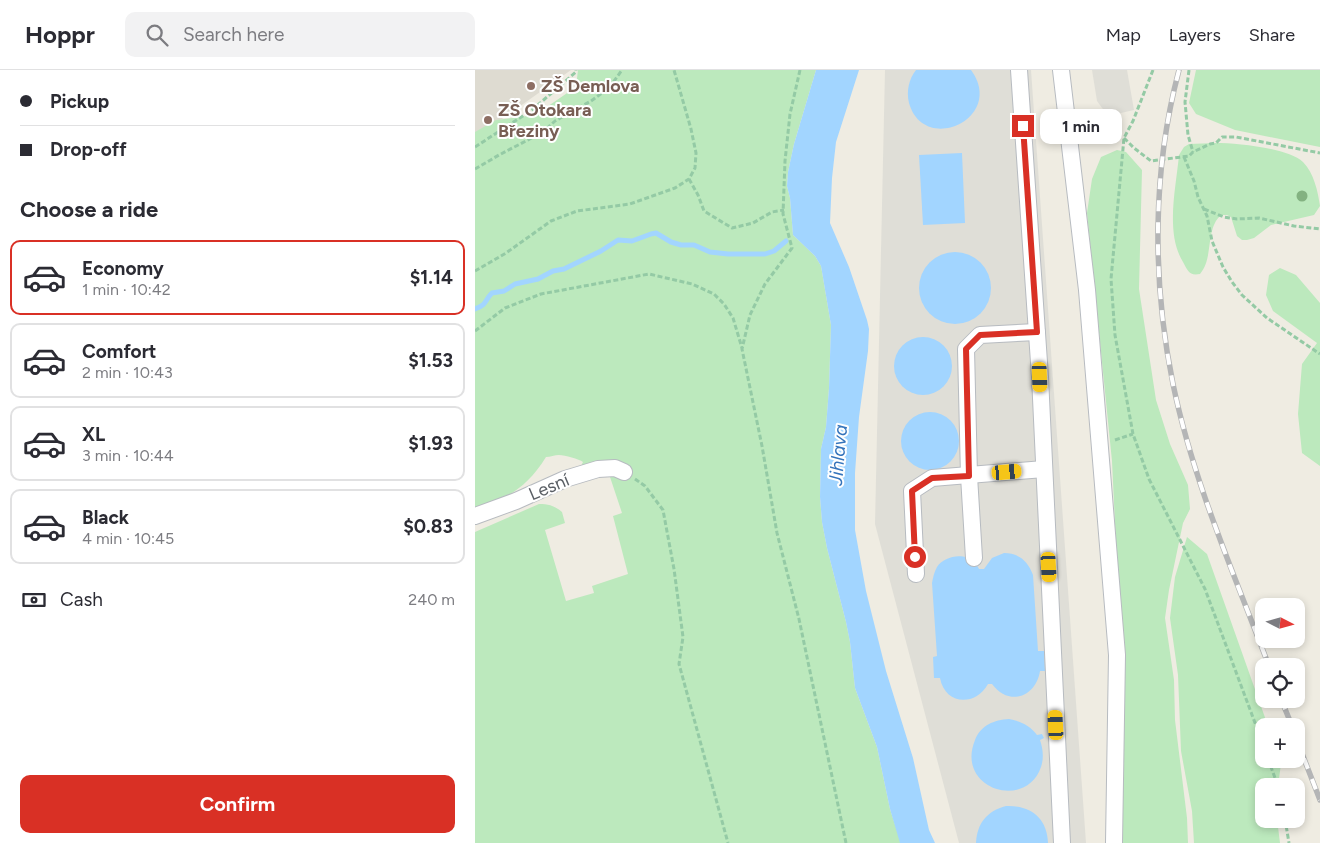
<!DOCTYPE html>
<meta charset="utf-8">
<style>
body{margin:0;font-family:Figtree,sans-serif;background:#f2f2f3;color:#2b2b33;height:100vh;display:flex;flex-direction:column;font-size:19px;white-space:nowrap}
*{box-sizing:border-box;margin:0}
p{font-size:16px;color:#7c7c81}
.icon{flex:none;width:28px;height:28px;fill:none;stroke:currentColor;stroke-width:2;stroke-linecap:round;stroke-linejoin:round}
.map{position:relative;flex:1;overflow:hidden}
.details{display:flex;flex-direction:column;background:#fff;width:475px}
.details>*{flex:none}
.hud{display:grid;align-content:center;height:110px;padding:0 20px;background:#fff}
.needle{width:32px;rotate:96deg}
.tools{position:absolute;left:780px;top:528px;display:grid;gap:10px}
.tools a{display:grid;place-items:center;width:50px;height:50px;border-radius:10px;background:#fff;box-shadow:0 2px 8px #0003;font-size:25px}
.end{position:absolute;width:22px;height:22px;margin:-11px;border:6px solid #d93025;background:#fff;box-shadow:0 0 0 2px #fff}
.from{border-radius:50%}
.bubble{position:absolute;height:35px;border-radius:10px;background:#fff;box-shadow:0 2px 8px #0003;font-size:16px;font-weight:700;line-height:35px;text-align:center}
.car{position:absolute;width:15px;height:30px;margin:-15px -8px;border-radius:6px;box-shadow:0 0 4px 1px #0007;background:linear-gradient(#f5c518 24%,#345 0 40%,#f5c518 0 76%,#345 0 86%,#f5c518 0)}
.hud b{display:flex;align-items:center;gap:18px;height:48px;font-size:19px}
.hud b+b{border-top:1px solid #e1e1e2}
.hud i{width:12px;height:12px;background:#2b2b33}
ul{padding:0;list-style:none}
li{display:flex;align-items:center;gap:15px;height:75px;margin:0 10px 8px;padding:0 10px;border:2px solid #e1e1e2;border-radius:10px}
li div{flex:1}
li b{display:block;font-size:19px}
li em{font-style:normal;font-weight:700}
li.current{border-color:#d93025}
li>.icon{width:45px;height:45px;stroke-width:1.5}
h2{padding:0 20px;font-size:22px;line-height:60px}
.pay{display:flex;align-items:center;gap:12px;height:55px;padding:0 20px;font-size:19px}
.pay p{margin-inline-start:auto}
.button{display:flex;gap:10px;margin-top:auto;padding:10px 20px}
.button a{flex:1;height:58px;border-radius:10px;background:#d93025;color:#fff;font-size:20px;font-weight:700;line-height:58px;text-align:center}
header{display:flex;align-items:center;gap:30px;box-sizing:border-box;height:70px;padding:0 25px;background:#fff;border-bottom:1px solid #e1e1e2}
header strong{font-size:24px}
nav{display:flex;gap:28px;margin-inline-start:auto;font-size:18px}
.search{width:350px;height:45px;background:#f2f2f3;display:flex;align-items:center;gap:12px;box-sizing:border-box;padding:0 18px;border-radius:10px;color:#7c7c81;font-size:19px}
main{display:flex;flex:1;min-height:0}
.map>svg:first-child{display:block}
.industrial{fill:#dfded7}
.education{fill:#dedbd1}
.green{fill:#bce9bd}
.water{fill:#a2d5ff}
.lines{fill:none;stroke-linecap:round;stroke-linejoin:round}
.stream{stroke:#a2d5ff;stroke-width:5}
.minor-casing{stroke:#b7bbc0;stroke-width:18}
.path{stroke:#94caa5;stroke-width:3;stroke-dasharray:5 2.5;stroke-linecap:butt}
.minor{stroke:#fff;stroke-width:16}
.rail-casing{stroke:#b4b5b6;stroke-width:5.5}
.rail{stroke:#fff;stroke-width:4;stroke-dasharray:11;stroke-linecap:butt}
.tree{fill:#83b281}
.route{stroke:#d93025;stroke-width:6}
.education-dot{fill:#8d6e63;stroke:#fff;stroke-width:2}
.labels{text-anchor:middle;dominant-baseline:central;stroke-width:4;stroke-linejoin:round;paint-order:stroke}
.education-label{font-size:18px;font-weight:bold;fill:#785e54;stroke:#fff;text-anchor:start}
.street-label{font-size:18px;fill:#5a5f65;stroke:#fff}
.water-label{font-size:19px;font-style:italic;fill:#3574bb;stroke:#fff}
</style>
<header>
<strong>Hoppr</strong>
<div class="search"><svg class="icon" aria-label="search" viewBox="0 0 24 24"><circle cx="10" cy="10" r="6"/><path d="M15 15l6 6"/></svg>Search here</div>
<nav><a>Map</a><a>Layers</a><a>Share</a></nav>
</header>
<main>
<section class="details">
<div class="hud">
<b><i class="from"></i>Pickup</b>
<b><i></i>Drop-off</b>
</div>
<h2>Choose a ride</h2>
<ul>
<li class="current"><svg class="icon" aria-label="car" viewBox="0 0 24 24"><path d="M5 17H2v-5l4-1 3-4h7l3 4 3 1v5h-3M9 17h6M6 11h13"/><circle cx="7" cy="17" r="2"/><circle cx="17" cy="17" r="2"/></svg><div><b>Economy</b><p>1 min · 10:42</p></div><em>$1.14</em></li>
<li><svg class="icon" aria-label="car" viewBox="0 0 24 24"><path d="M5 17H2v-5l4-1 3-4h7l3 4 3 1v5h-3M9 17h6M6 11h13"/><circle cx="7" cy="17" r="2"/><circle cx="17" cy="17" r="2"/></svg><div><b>Comfort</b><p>2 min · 10:43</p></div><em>$1.53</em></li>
<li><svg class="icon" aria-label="car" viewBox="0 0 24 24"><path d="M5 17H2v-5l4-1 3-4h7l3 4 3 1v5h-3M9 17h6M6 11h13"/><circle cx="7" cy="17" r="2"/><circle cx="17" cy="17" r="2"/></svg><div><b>XL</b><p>3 min · 10:44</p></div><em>$1.93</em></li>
<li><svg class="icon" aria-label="car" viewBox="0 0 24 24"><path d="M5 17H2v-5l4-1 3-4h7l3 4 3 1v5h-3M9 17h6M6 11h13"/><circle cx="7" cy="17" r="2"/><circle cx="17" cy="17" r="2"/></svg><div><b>Black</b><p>4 min · 10:45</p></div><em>$0.83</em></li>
</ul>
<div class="pay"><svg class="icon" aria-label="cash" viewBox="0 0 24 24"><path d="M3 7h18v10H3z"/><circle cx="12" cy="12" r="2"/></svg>Cash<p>240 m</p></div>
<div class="button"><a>Confirm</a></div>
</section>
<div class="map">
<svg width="845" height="773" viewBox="0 0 845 773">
<rect width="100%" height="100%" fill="#efece2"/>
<g class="industrial">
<polygon points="410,0 556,0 611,773 484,773 400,454"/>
<polygon points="617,0 652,0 659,40 633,46 622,31"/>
</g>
<polygon class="education" points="0,0 96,0 0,68"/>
<g class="green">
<path d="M 103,0 L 341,0 L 319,74 L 313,102 L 312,116 L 315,128 L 318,165 L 340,186 L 346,196 L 356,255 L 354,318 L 351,357 L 346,379 L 345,427 L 347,452 L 352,478 L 371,552 L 375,572 L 380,618 L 402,677 L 415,739 L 426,773 L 0,773 L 0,462 L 64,434 C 74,434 80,436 87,442 L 90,453 L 70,460 L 91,531 L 119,523 L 117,516 L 153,504 L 138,446 L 147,443 L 134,404 L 101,406 L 108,392 C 104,389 90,385 84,385 C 80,385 75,387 71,387 C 51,419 33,427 0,441 L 0,62 L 21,50 L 60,45 L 101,17 Z"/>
<polygon points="721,0 845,0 845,77 760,60 721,44 714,33"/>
<path d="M 741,73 C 762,73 813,78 828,92 C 839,103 843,122 845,136 L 839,145 L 796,155 L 779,168 L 772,170 L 767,170 L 762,166 L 756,147 L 752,145 L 746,145 C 730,159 739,188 725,204 C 714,206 713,201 708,192 C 690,163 701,118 704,85 L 709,77 L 714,74 Z"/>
<polygon points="642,80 651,82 667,100 664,219 681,330 695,374 713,415 715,439 708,453 694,520 690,548 699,610 700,650 712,748 713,773 646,773 647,599 637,391 612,143 617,109 626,87"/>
<polygon points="805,198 821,205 845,233 845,396 827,383 823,344 827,294 842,273 798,241 791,225 794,205"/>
<polygon points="712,467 732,484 793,656 789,656 789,689 804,689 806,694 803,716 789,716 789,749 802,749 805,773 719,773 717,741 706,681 703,605 695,548 700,507"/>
</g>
<g class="water">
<polygon points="341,0 384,0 361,72 357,108 355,153 374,197 392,250 394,259 393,281 384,347 380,403 380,460 391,521 411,601 438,688 454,760 460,773 425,773 415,739 402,677 380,618 375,572 371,552 352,478 347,452 345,427 346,379 351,357 354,318 356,255 346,196 340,186 318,165 315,128 312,116 313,102 319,74"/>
<path d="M 441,0 L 496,0 C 531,48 449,86 434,33 C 431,21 434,9 441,0 Z"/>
<polygon points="487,83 490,153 448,155 444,85"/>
<circle cx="480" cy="218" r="36"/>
<circle cx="448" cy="296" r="29"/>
<circle cx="455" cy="371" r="29"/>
<path d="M 529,483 C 544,483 553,491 558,505 L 563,581 L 569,581 L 570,601 L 565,601 C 561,627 534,637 517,614 L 513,614 C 500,637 470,635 465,608 L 459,608 L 458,587 L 462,586 L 457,513 C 458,508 459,502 462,497 C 469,486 489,482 499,492 C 501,494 503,497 504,499 L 509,499 L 517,488 Z"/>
<path d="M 534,649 C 545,651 555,655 562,665 L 567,664 L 569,668 L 565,670 C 568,679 569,688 566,697 C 551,741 480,719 500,670 C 506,655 519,650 534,649 Z"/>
<path d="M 531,736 C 556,735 572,748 573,773 L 501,773 C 502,753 512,741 531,736 Z"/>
</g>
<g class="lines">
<path class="stream" d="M 0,239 C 13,234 9,231 17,223 L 29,221 L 40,214 L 63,209 L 78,201 L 89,199 L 126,181 L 143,170 L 157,171 L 176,164 L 181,163 L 196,172 L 206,175 L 219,175 L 235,182 L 253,184 L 290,184 L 299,181 L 311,171"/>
<g class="minor-casing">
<g id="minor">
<polyline points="544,0 565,307 587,773"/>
<polyline points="586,0 612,220 642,585 639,773"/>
<polyline points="0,446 41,431 90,409 123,399 140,398 149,402"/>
<polyline points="499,488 494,406 491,279 505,265 562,262"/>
<polyline points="441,504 437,421 457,408 569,399"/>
</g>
</g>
<g class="path">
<polyline points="325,0 315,44 310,91 308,144 317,178 290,214 275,245 267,279 287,376 302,463 324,549 371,773"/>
<polyline points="678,0 658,51 649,68 636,209 640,265 658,364 674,409 730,519 789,677"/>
<polyline points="714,0 710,32 713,65 718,82"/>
<polyline points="649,68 659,78 676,91 714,86 718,82 735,74 741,73 747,67 761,67 845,83"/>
<polyline points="0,77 57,40 101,2 101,0"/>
<polyline points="709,87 719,111 723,127 732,146 737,171 748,197 757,212 767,225 792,248 845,284"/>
<polyline points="0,99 24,85 68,62 80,51 116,31 134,18 147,0"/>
<polyline points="214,109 223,125 229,141 257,158 278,153 297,142 309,140"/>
<polyline points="729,139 749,147 762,149 784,148 819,156 845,159"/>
<polyline points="0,201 31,183 76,151 102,141 155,134 200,118 214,109 220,98 221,83 216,59 199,0"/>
<polyline points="0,261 30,238 66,224 174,204 217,214 239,224 249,234 258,248 267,278"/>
<polyline points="640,370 658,364"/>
<polyline points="160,409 170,416 188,440 199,499 208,567 204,594 253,773"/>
<polyline points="793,689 803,716"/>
<polyline points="810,749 814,773"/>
</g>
<use href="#minor" class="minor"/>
<g class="rail-casing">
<g id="rail">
<path d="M 704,0 C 677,102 677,211 698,314 C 718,411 759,504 794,596"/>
<polyline points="806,629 817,656"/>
<polyline points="821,668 845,730"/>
</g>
</g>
<use href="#rail" class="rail"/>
</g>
<circle class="tree" cx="827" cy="126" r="5.5"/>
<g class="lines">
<polyline class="route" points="440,487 437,421 457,408 494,406 491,279 505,265 562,262 548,56"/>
</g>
<g class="education-dot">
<circle cx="56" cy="16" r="5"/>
<circle cx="13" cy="50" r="5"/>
</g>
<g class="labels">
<g class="education-label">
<text x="66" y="16">ZŠ Demlova</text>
<text x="23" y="40">ZŠ Otokara<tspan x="23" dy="21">Březiny</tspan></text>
</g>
<g class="street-label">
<text transform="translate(74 417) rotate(-23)">Lesní</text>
</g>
<g class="water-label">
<text transform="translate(363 385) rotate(-85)">Jihlava</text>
</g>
</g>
</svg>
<div class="tools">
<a><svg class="needle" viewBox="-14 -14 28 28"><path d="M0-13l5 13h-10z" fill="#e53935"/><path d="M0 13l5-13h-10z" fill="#7c7c81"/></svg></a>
<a><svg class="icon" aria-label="locate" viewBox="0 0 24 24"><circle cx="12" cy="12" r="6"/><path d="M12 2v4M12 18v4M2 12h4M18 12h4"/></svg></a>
<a>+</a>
<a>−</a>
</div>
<i class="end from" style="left:440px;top:487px"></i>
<i class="end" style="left:548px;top:56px"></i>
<div class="bubble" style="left:565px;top:39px;width:82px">1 min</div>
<i class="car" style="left:565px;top:307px;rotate:178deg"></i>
<i class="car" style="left:532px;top:402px;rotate:85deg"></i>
<i class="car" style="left:574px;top:497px;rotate:177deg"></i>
<i class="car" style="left:581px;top:655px;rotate:357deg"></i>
</div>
</main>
